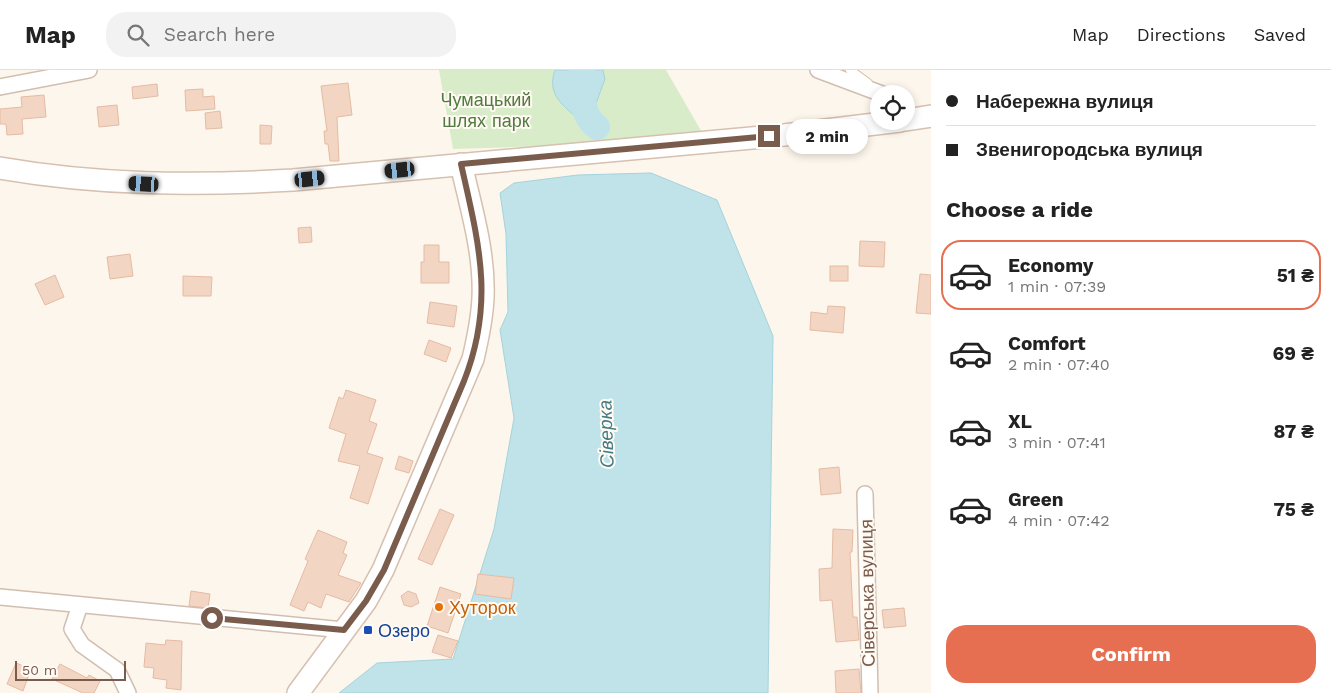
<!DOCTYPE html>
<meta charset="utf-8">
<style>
body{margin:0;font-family:"Work Sans",sans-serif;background:#f2f2f2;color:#222;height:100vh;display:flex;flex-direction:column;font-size:19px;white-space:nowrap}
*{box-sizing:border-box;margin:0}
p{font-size:16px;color:#767676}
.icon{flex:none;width:28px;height:28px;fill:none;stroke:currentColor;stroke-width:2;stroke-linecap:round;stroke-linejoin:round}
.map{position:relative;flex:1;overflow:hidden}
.details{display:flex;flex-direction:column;background:#fff;width:400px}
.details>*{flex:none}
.guide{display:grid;align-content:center;height:110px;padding:0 15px;background:#fff}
.tools{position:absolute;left:870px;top:15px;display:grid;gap:10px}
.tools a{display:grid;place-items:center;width:45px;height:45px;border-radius:50%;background:#fff;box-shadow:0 2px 8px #0003;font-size:25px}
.scale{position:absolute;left:15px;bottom:12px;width:111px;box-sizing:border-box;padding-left:5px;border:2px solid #7a5c4d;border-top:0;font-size:14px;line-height:18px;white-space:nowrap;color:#7a5c4d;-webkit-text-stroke:4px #fffaf3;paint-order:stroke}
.end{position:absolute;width:22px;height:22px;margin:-11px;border:6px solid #7a5c4d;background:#fff;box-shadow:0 0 0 2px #fff}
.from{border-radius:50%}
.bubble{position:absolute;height:35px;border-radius:18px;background:#fff;box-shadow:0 2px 8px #0003;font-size:16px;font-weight:700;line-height:35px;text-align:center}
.car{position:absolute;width:15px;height:30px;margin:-15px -8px;border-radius:6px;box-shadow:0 0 4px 1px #0007;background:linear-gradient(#222 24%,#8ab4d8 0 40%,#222 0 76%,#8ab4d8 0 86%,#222 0)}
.guide b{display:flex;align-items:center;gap:18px;height:48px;font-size:19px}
.guide b+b{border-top:1px solid #e0e0e0}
.guide i{width:12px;height:12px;background:#222}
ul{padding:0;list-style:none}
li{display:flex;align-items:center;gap:15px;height:70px;margin:0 10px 8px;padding:0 5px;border:2px solid transparent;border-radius:20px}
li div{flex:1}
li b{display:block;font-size:19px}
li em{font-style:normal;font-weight:700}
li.on{border-color:#e76f51}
li>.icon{width:45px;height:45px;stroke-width:1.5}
h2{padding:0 15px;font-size:22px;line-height:60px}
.primary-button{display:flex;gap:10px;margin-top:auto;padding:10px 15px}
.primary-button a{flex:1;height:58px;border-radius:20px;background:#e76f51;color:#fff;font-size:20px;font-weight:700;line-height:58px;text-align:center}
header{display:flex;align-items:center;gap:30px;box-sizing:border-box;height:70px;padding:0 25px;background:#fff;border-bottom:1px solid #e0e0e0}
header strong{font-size:24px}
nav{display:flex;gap:28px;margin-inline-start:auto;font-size:18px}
.search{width:350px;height:45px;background:#f2f2f2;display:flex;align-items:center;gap:12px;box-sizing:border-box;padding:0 18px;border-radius:20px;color:#767676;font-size:19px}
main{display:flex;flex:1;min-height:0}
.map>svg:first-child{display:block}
.green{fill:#d8ecc9}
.water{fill:#bfe3e8;stroke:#a5d3da}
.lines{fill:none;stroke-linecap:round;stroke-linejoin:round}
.river{stroke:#bfe3e8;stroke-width:26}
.building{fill:#f3d5c3;stroke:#e6bba3}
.lane-casing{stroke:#d1beb0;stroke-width:10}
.street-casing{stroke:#d1beb0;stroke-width:18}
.secondary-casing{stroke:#d6c0b0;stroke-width:24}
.lane{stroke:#fff;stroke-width:8}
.street{stroke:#fff;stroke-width:15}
.secondary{stroke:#fff;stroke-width:21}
.route{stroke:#7a5c4d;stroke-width:6}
.food-dot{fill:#e8710a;stroke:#fffaf3;stroke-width:2}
.transit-dot{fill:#1a4fb4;stroke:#fffaf3;stroke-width:2}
.labels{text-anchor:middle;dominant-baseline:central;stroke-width:4;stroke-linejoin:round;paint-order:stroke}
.park-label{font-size:18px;fill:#537a41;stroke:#fffaf3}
.street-label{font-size:18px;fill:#7a5c4d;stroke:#fffaf3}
.food-label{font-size:18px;fill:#c56008;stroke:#fffaf3;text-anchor:start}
.transit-label{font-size:18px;fill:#164399;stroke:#fffaf3;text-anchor:start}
.water-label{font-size:19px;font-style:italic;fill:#437c86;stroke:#fffaf3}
</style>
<header>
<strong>Map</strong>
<div class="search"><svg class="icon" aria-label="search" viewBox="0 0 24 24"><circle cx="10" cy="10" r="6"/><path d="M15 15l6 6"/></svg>Search here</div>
<nav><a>Map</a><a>Directions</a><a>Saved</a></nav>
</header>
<main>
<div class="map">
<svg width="931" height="623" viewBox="0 0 931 623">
<rect width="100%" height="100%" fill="#fdf6ec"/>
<polygon class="green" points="439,0 666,0 707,71 453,79"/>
<g class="water">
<path d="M 555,0 L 603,0 L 605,9 L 595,36 L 575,46 C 560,33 547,22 555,0 Z"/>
<polygon points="651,103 717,130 773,266 768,623 339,623 377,593 453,589 494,459 514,348 500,260 508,242 506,164 500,123 514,113 578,105"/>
</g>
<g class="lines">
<path class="river" d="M 582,0 C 583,20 579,44 597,57"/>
</g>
<g class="building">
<polygon points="348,13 352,45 337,47 339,91 330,91 328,74 325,74 324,61 327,61 321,16"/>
<polygon points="157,14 158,26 133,29 132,17"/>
<polygon points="203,19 203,27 214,26 215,39 186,41 185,20"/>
<polygon points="44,25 46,47 22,49 23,64 7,65 6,54 0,54 0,39 22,37 21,27"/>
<polygon points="117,35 119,55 99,57 97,37"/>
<polygon points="220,41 222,58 206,59 205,43"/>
<polygon points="260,55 272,56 271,74 260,74"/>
<polygon points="311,157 312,172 299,173 298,158"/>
<polygon points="860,171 885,172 884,197 859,196"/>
<polygon points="424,175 439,175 439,192 449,192 449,213 421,213 421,192 424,192"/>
<polygon points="130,184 133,206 110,209 107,187"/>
<rect x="830" y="196" width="18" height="15"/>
<polygon points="920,204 931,205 931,244 916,243"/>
<polygon points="55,205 64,227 45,235 35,214"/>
<polygon points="183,206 212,207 211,226 183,226"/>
<polygon points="430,232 457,236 454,257 427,253"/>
<polygon points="828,236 845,237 843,263 810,260 811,242 827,244"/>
<polygon points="429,270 451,278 446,292 424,284"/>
<polygon points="346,320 376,330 369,351 377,354 367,383 383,388 368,434 350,428 360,396 338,391 346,364 329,358 339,327 343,329"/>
<polygon points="399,386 413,391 409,403 395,399"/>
<polygon points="839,397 841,423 821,425 819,399"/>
<polygon points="440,439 454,445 432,495 418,489"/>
<polygon points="833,459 853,460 852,482 850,482 853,547 857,547 859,570 836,572 832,530 820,531 819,499 832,498"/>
<polygon points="318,460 347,472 343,483 347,485 338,505 361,513 349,532 326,524 321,538 308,532 304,541 290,535 308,491 305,489"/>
<polygon points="478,504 514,508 511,529 475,524"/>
<polygon points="440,517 461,524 448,563 427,556"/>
<polygon points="191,521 210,524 208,538 189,536"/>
<polygon points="408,521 416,524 419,533 411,537 404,535 401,526"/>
<polygon points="904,538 906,556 884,558 882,540"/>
<polygon points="438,565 458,571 451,588 432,582"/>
<polygon points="166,570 182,571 181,620 166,618 167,610 153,608 154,598 144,597 146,573 165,575"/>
<polygon points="16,593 31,599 23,621 7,614"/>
<polygon points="60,594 87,608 89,605 100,611 94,623 83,623 52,609"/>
<polygon points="859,599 861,623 836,623 835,601"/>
</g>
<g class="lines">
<g class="lane-casing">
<polyline id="lane" points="850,0 868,13"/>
</g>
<g class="street-casing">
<g id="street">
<polyline points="818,0 882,24"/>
<polyline points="0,17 89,0"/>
<polyline points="865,424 870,623"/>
<polyline points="0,527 344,560"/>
<polyline points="80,535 72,559 82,575 117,600 128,623"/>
</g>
</g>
<g class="secondary-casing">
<g id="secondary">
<polyline points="906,50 931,46"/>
<path d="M 0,98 C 98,115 194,116 293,110 L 784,65 L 900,51"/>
<path d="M 298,623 L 366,531 L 383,500 L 473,289 C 478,268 482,248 483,228 C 485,183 471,138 461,94"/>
</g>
</g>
<use href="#lane" class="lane"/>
<use href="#street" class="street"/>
<use href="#secondary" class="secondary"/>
</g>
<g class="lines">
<path class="route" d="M 212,548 L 344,560 L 366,531 L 384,500 L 464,311 C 495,232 479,174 461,94 L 769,66"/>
</g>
<circle class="food-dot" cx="439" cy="537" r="5"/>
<rect class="transit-dot" x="363" y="555" width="10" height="10" rx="2.5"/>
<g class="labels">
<g class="park-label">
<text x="486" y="29">Чумацький<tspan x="486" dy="21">шлях парк</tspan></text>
</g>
<g class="street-label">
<text transform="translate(867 523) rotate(-91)">Сіверська вулиця</text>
</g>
<g class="food-label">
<text x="449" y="537">Хуторок</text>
</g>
<g class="transit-label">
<text x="378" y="560">Озеро</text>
</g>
<g class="water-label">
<text transform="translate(606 364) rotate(-92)">Сіверка</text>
</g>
</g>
</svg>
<div class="tools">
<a><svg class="icon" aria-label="locate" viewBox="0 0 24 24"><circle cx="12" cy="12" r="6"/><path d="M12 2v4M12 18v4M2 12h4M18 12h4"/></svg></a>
</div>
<div class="scale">50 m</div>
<i class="end from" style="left:212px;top:548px"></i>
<i class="end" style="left:769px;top:66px"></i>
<div class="bubble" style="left:786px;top:49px;width:82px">2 min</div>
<i class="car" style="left:400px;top:100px;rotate:264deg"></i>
<i class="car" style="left:310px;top:109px;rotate:84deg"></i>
<i class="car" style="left:144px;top:114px;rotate:273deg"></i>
</div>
<section class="details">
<div class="guide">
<b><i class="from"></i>Набережна вулиця</b>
<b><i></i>Звенигородська вулиця</b>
</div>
<h2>Choose a ride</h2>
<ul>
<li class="on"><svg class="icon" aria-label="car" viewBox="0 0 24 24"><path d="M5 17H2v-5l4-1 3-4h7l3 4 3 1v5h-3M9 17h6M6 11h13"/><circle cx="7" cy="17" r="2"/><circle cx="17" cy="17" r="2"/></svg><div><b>Economy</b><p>1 min · 07:39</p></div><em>51 ₴</em></li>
<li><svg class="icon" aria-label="car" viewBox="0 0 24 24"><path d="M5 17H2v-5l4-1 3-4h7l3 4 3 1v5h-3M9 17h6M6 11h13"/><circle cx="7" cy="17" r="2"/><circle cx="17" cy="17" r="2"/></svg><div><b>Comfort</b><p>2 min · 07:40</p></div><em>69 ₴</em></li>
<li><svg class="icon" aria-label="car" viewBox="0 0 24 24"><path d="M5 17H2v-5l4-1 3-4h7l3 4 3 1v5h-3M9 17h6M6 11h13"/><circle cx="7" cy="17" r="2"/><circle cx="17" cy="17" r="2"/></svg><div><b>XL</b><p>3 min · 07:41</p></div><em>87 ₴</em></li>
<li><svg class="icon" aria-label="car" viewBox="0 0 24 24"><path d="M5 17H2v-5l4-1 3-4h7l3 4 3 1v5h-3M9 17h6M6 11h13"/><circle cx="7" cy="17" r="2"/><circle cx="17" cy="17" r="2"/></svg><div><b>Green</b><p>4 min · 07:42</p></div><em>75 ₴</em></li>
</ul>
<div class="primary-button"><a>Confirm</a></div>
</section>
</main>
